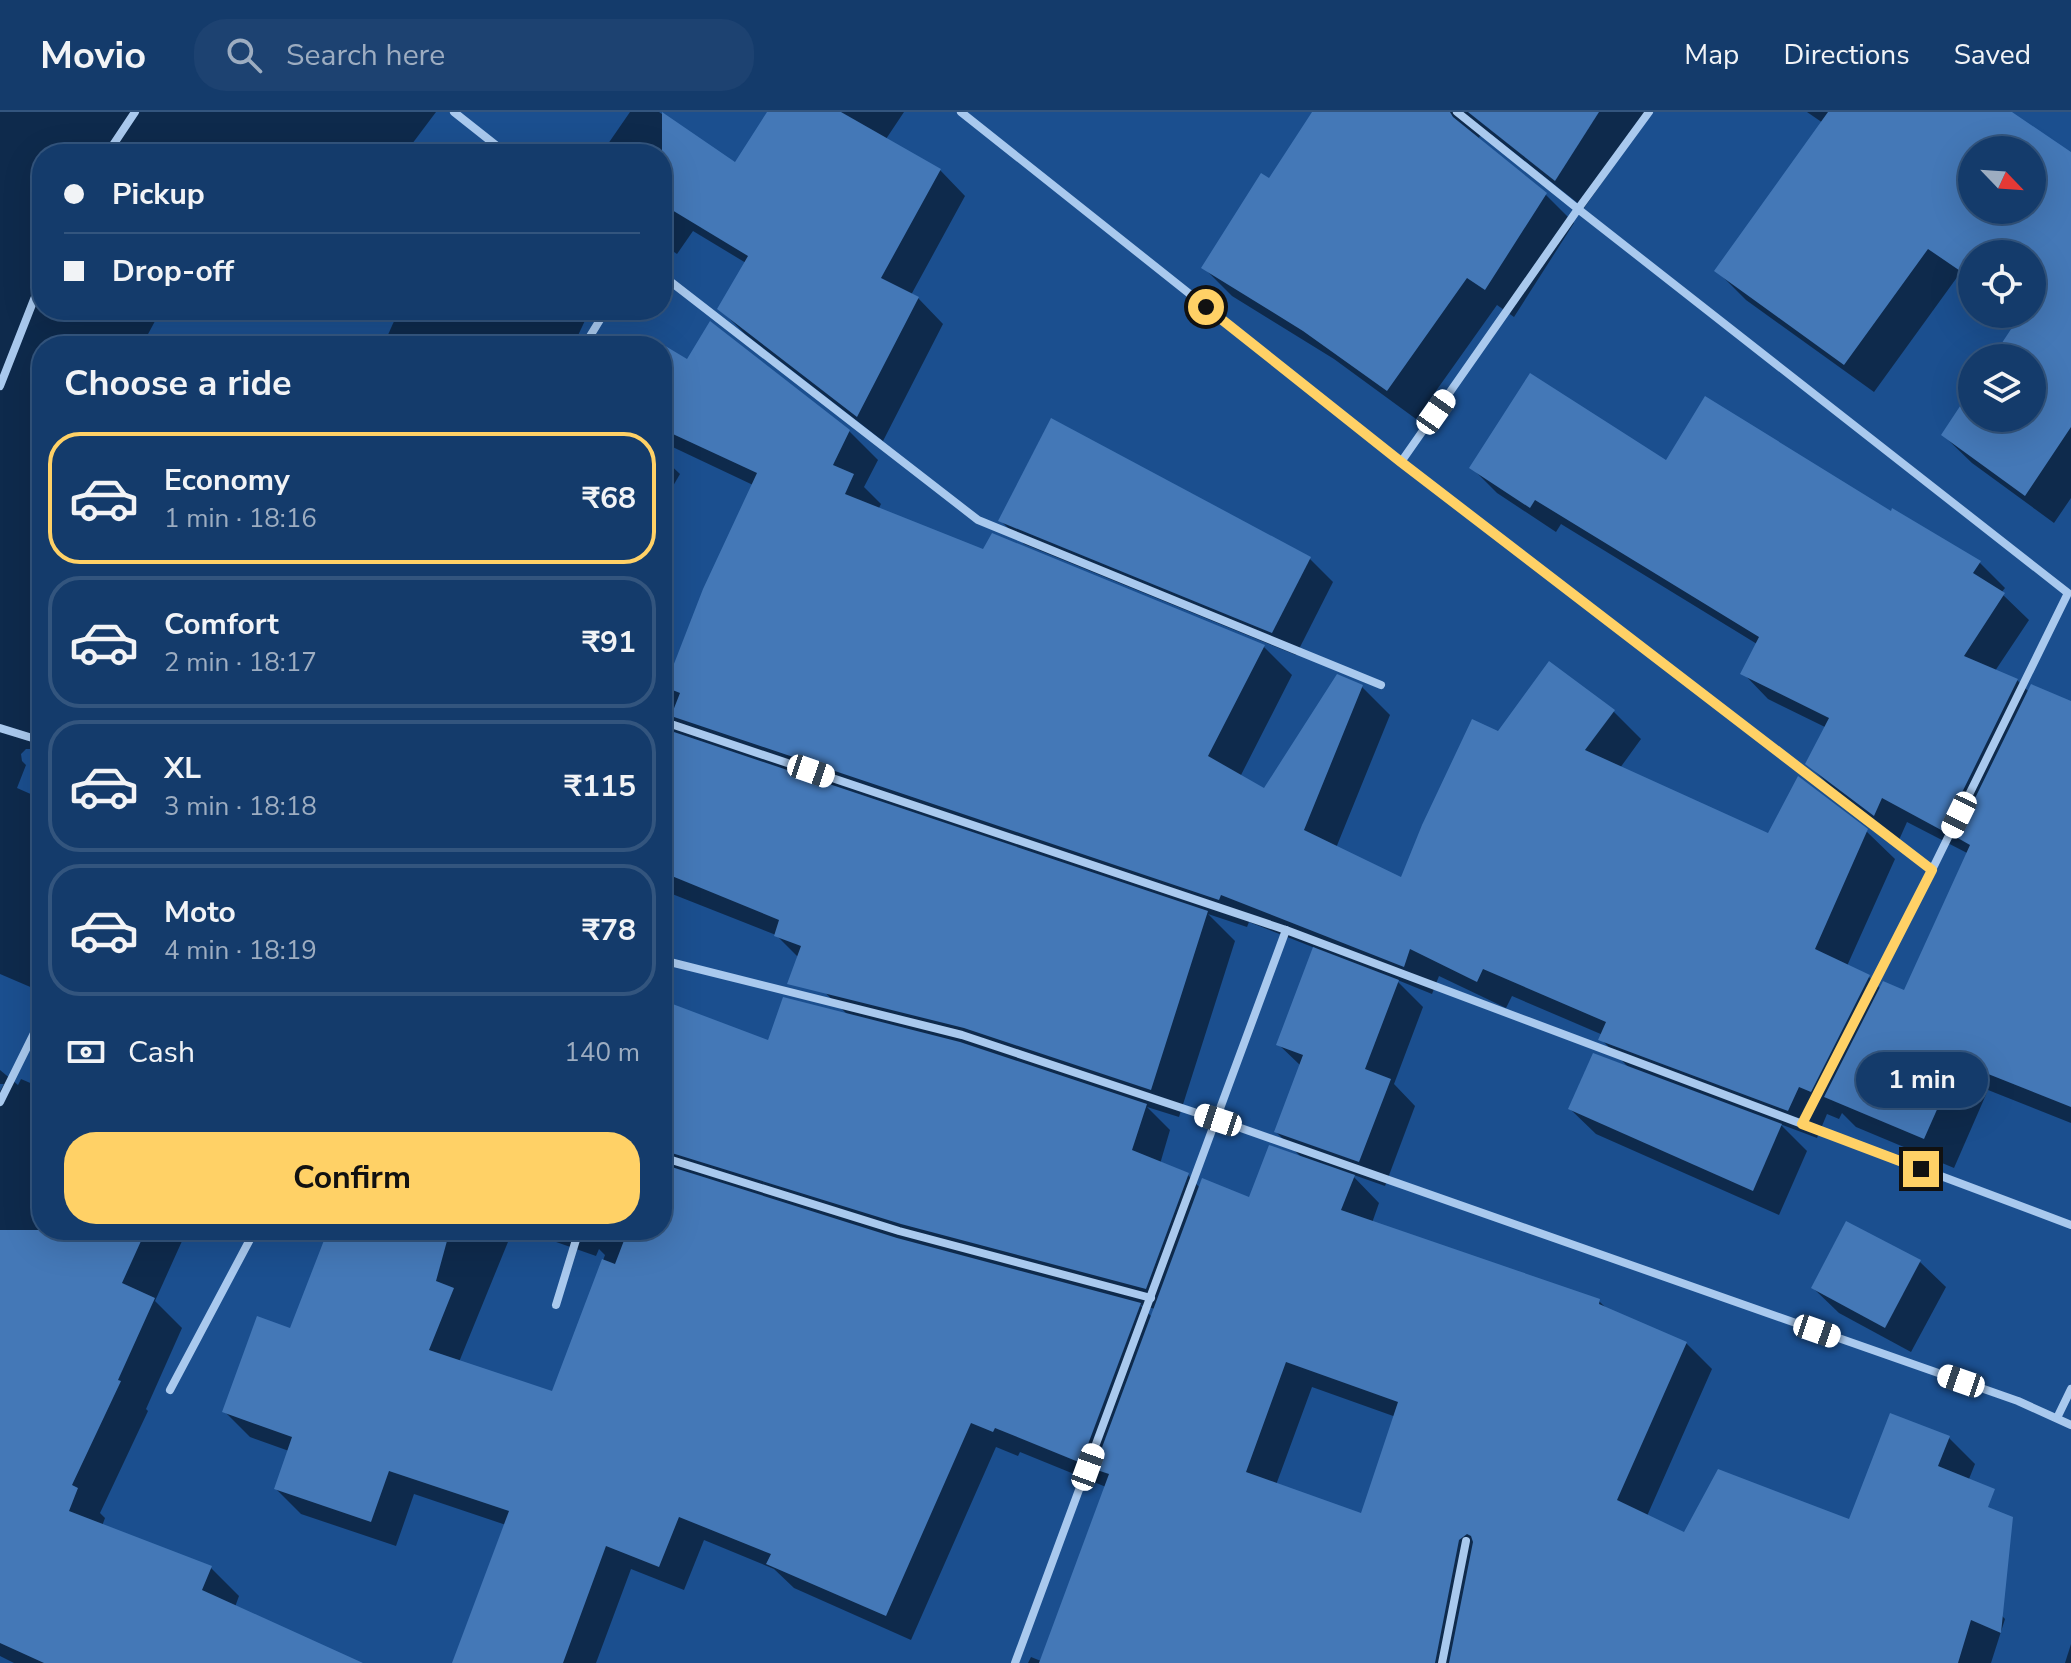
<!DOCTYPE html>
<meta charset="utf-8">
<style>
body{margin:0;font-family:"Nunito Sans",sans-serif;background:#1d4271;color:#f1f3f6;height:100vh;display:flex;flex-direction:column;font-size:30px;white-space:nowrap}
*{box-sizing:border-box;margin:0}
p{font-size:26px;color:#9dadc1}
.icon{flex:none;width:44px;height:44px;fill:none;stroke:currentColor;stroke-width:2;stroke-linecap:round;stroke-linejoin:round}
.map{position:relative;flex:1;overflow:hidden}
.sheet{position:absolute;left:32px;top:224px;width:640px;height:904px;display:flex;flex-direction:column;background:#143b6b;border-radius:32px;box-shadow:0 8px 32px #0002,0 0 0 2px #33557e}
.sheet>*{flex:none}
.banner{position:absolute;left:32px;top:32px;width:640px;height:176px;border-radius:32px;box-shadow:0 8px 32px #0002,0 0 0 2px #33557e;display:grid;align-content:center;height:176px;padding:0 32px;background:#143b6b}
.needle{width:52px;rotate:115deg}
.fabs{position:absolute;left:1958px;top:24px;display:grid;gap:16px}
.fabs a{display:grid;place-items:center;width:88px;height:88px;border-radius:50%;background:#143b6b;box-shadow:0 8px 32px #0002,0 0 0 2px #33557e;font-size:40px}
.end{position:absolute;width:36px;height:36px;margin:-18px;border:10px solid #ffd166;background:#111;box-shadow:0 0 0 4px #111}
.from{border-radius:50%}
.bubble{position:absolute;height:56px;border-radius:28px;background:#143b6b;box-shadow:0 8px 32px #0002,0 0 0 2px #33557e;font-size:26px;font-weight:700;line-height:56px;text-align:center}
.car{position:absolute;width:24px;height:48px;margin:-24px -12px;border-radius:10px;box-shadow:0 0 6px 2px #0007;background:linear-gradient(#fff 24%,#345 0 40%,#fff 0 76%,#345 0 86%,#fff 0)}
.banner b{display:flex;align-items:center;gap:28px;height:76px;font-size:30px}
.banner b+b{border-top:2px solid #33557e}
.banner i{width:20px;height:20px;background:#f1f3f6}
ul{padding:0;list-style:none}
li{display:flex;align-items:center;gap:24px;height:132px;margin:0 16px 12px;padding:0 16px;border:4px solid #33557e;border-radius:32px}
li div{flex:1}
li b{display:block;font-size:30px}
li em{font-style:normal;font-weight:700}
li.current{border-color:#ffd166}
li>.icon{width:72px;height:72px;stroke-width:1.5}
h2{padding:0 32px;font-size:36px;line-height:96px}
.pay{display:flex;align-items:center;gap:20px;height:88px;padding:0 32px;font-size:30px}
.pay p{margin-inline-start:auto}
.action{display:flex;gap:16px;margin-top:auto;padding:16px 32px}
.action a{flex:1;height:92px;border-radius:32px;background:#ffd166;color:#111;font-size:32px;font-weight:700;line-height:92px;text-align:center}
header{display:flex;align-items:center;gap:48px;box-sizing:border-box;height:112px;padding:0 40px;background:#143b6b;border-bottom:2px solid #33557e}
header strong{font-size:38px}
nav{display:flex;gap:44px;margin-inline-start:auto;font-size:28px}
.search{width:560px;height:72px;background:#1d4271;display:flex;align-items:center;gap:20px;box-sizing:border-box;padding:0 28px;border-radius:32px;color:#9dadc1;font-size:30px}
.map>svg:first-child{display:block}
.shadow{fill:#0007;fill-rule:evenodd}
.building{fill:#4478b7;fill-rule:evenodd}
.lines{fill:none;stroke-linecap:round;stroke-linejoin:round}
.minor{stroke:#a9c9ee;stroke-width:8}
.route{stroke:#ffd166;stroke-width:10}
</style>
<header>
<strong>Movio</strong>
<div class="search"><svg class="icon" aria-label="search" viewBox="0 0 24 24"><circle cx="10" cy="10" r="6"/><path d="M15 15l6 6"/></svg>Search here</div>
<nav><a>Map</a><a>Directions</a><a>Saved</a></nav>
</header>
<div class="map">
<svg width="2071" height="1551" viewBox="0 0 2071 1551">
<rect width="100%" height="100%" fill="#1b4f8f"/>
<g class="shadow">
<polygon points="0,0 436,0 412,32 422,42 42,42 42,198 161,198 147,224 167,234 42,234 42,612 32,637 26,637 21,642 22,649 26,653 17,676 42,687 42,880 0,862"/>
<polygon points="630,0 659,0 735,53 770,0 904,0 886,27 940,58 965,84 911,183 918,186 943,212 883,329 745,222 719,196 746,151 693,119 677,142 662,132 662,42 601,42"/>
<polygon points="1314,0 1652,0 1584,96 1492,23 1485,21 1479,25 1480,30 1546,83 1574,111 1514,205 1497,193 1416,307 1334,247 1232,184 1204,156 1269,68"/>
<path d="M 1807,0 L 1948,0 L 2071,43 L 2071,386 L 2054,411 L 1972,351 L 1943,323 L 1972,279 L 1972,306 L 2032,306 L 2032,246 L 1994,246 L 2020,207 L 2013,202 L 2032,202 L 2032,142 L 1972,142 L 1972,174 L 1958,164 L 1874,280 L 1746,188 L 1717,159 L 1823,11 ZM 1972,38 L 2032,38 L 2032,98 L 1972,98 Z"/>
<polygon points="399,198 590,198 573,234 383,234"/>
<path d="M 662,234 L 688,250 L 849,319 L 878,348 L 864,375 L 881,392 L 878,398 L 984,439 L 992,424 L 1264,535 L 1292,563 L 1240,665 L 1265,679 L 1362,575 L 1390,603 L 1336,736 L 1402,768 L 1498,622 L 1613,599 L 1641,627 L 1620,656 L 1768,723 L 1866,719 L 1895,747 L 1847,854 L 1869,865 L 1881,877 L 1905,881 L 1969,742 L 1907,710 L 1899,728 L 1833,677 L 1807,651 L 1827,616 L 1768,587 L 1743,561 L 1757,532 L 1561,412 L 1556,420 L 1497,381 L 1471,355 L 1667,350 L 1891,402 L 1979,450 L 2005,476 L 2001,481 L 2029,508 L 1995,559 L 2017,568 L 2029,580 L 2071,591 L 2071,1011 L 1988,978 L 1954,1056 L 1856,1015 L 1842,1001 L 1839,1007 L 1827,1002 L 1817,1026 L 1780,1012 L 1807,1039 L 1779,1103 L 1596,1022 L 1570,997 L 1630,957 L 1601,927 L 1603,923 L 1512,884 L 1506,896 L 1439,864 L 1432,882 L 1395,867 L 1423,895 L 1394,972 L 1415,994 L 1385,1074 L 1351,1062 L 1379,1091 L 1372,1111 L 1599,1189 L 1609,1199 L 1686,1231 L 1712,1257 L 1647,1404 L 1685,1423 L 1850,1409 L 1949,1326 L 1975,1352 L 1965,1377 L 1979,1480 L 2005,1507 L 1991,1551 L 1028,1551 L 1031,1545 L 1041,1549 L 1106,1375 L 1020,1340 L 1018,1344 L 996,1335 L 911,1528 L 794,1476 L 774,1457 L 704,1428 L 684,1478 L 631,1457 L 596,1551 L 472,1551 L 506,1413 L 414,1382 L 396,1434 L 301,1402 L 276,1377 L 289,1339 L 250,1325 L 225,1300 L 291,1218 L 328,1123 L 324,1118 L 503,1118 L 510,1125 L 459,1250 L 554,1281 L 605,1143 L 599,1137 L 596,1144 L 522,1118 L 662,1118 L 662,901 L 798,952 L 849,904 L 796,852 L 799,846 L 776,823 L 662,778 L 662,589 L 705,478 L 753,373 L 662,330 ZM 1208,802 L 1247,815 L 1249,810 L 1315,836 L 1278,932 L 1301,954 L 1276,1020 L 1304,1048 L 1250,1088 L 1200,1076 L 1188,1063 L 1160,1052 L 1170,1018 L 1147,995 L 1179,1005 L 1235,829 ZM 1140,1193 L 1155,1197 L 1152,1205 ZM 1312,1275 L 1396,1305 L 1363,1404 L 1276,1373 Z"/>
<polygon points="662,345 680,362 662,393"/>
<polygon points="1000,408 1309,446 1333,470 1296,543 1024,432"/>
<polygon points="0,958 18,973 21,967 42,976 42,1118 187,1118 155,1189 182,1216 146,1297 148,1299 100,1401 105,1406 102,1414 211,1456 239,1484 235,1495 358,1551 14,1551 0,1544 0,979 4,972 0,972"/>
<polygon points="1847,1111 1920,1150 1946,1175 1911,1240 1839,1201 1813,1176"/>
<polygon points="2071,1532 2071,1551 2065,1551"/>
</g>
<g class="building">
<polygon points="662,0 735,50 767,0 841,0 941,57 881,166 919,185 857,305 717,197 748,144 662,92"/>
<polygon points="1312,0 1450,0 1453,5 1547,81 1485,178 1467,166 1387,279 1303,219 1201,156 1261,61 1269,66"/>
<polygon points="1468,0 1599,0 1555,69"/>
<path d="M 1828,0 L 2012,0 L 2071,40 L 2071,315 L 2025,384 L 1941,323 L 1972,276 L 1972,306 L 2032,306 L 2032,246 L 1992,246 L 2021,202 L 2032,202 L 2032,142 L 1972,142 L 1972,167 L 1928,137 L 1844,253 L 1714,159 ZM 1972,38 L 2032,38 L 2032,98 L 1972,98 Z"/>
<polygon points="710,209 850,318 833,353 854,362 845,382 983,437 992,421 1265,533 1208,644 1264,676 1337,562 1363,573 1304,718 1401,765 1422,713 1472,607 1498,619 1549,549 1615,598 1585,638 1768,721 1798,664 1868,717 1815,837 1870,863 1811,980 1799,975 1788,999 1598,928 1606,910 1483,857 1477,870 1410,837 1404,855 1221,783 1219,788 671,604 680,581 665,575 703,477 757,361 662,317 662,232 687,247"/>
<polygon points="1530,261 1666,348 1705,284 1891,399 1892,396 1981,449 1973,461 2005,481 1964,544 2018,567 1943,719 1882,686 1874,704 1805,652 1829,606 1740,562 1759,525 1535,388 1530,396 1469,356"/>
<polygon points="1051,306 1311,445 1272,521 998,409"/>
<polygon points="2031,572 2071,589 2071,995 1958,950 1924,1027 1824,985 1883,869 1904,878 1970,733 1956,725"/>
<polygon points="665,617 1208,799 1151,978 964,916 787,872 801,834 774,824 779,808 662,760 662,625"/>
<polygon points="1313,835 1399,868 1365,957 1391,967 1359,1050 1274,1020 1303,943 1276,933"/>
<polygon points="783,885 960,930 1147,992 1132,1038 1189,1061 1146,1177 901,1112 662,1038 662,888 768,928"/>
<polygon points="1593,941 1782,1012 1753,1079 1568,997"/>
<path d="M 1269,1033 L 1355,1063 L 1341,1098 L 1600,1187 L 1599,1192 L 1687,1230 L 1617,1388 L 1684,1420 L 1718,1357 L 1849,1407 L 1890,1301 L 1950,1324 L 1938,1354 L 1995,1377 L 1988,1395 L 2013,1405 L 2001,1521 L 1971,1508 L 1958,1551 L 1449,1551 L 1473,1430 L 1471,1424 L 1467,1422 L 1459,1428 L 1435,1551 L 1039,1551 L 1109,1362 L 1094,1357 L 1202,1066 L 1249,1085 ZM 1286,1250 L 1398,1290 L 1361,1401 L 1246,1360 Z"/>
<polygon points="662,1052 897,1126 1141,1191 1081,1351 995,1316 993,1320 971,1311 886,1504 766,1452 771,1442 679,1405 659,1455 606,1434 563,1551 452,1551 509,1399 389,1359 371,1410 274,1377 292,1325 222,1300 257,1204 290,1216 328,1118 450,1118 436,1169 454,1176 429,1238 552,1279 602,1147 615,1152 628,1118 662,1118"/>
<polygon points="1846,1109 1921,1148 1885,1216 1811,1176"/>
<polygon points="0,1118 146,1118 122,1171 155,1186 118,1268 121,1269 72,1373 78,1376 69,1399 212,1454 202,1478 363,1551 44,1551 0,1531"/>
</g>
<g class="lines">
<g class="minor">
<polyline points="454,0 507,42"/>
<polyline points="961,0 1401,350 1932,758 1802,1012"/>
<polyline points="1457,0 1578,97 1649,0"/>
<polyline points="107,42 135,0"/>
<polyline points="662,163 978,408 1381,573"/>
<polyline points="584,234 606,198"/>
<polyline points="0,274 42,167"/>
<polyline points="1401,350 1578,97 2068,481 1932,758"/>
<polyline points="662,609 1286,818 2071,1113"/>
<polyline points="0,616 42,629"/>
<polyline points="662,848 962,923 1218,1008 2018,1289 2071,1313"/>
<polyline points="0,990 42,905"/>
<polyline points="662,1045 899,1119 1151,1186"/>
<polyline points="556,1193 579,1118"/>
<polyline points="170,1278 255,1118"/>
<polyline points="2057,1306 2071,1277"/>
<polyline points="1015,1551 1286,818"/>
<polyline points="1442,1551 1466,1429"/>
</g>
</g>
<g class="lines">
<polyline class="route" points="1206,195 1401,350 1932,758 1802,1012 1921,1057"/>
</g>
</svg>
<div class="fabs">
<a><svg class="needle" viewBox="-14 -14 28 28"><path d="M0-13l5 13h-10z" fill="#e53935"/><path d="M0 13l5-13h-10z" fill="#9dadc1"/></svg></a>
<a><svg class="icon" aria-label="locate" viewBox="0 0 24 24"><circle cx="12" cy="12" r="6"/><path d="M12 2v4M12 18v4M2 12h4M18 12h4"/></svg></a>
<a><svg class="icon" aria-label="layers" viewBox="0 0 24 24"><path d="M12 4l9 5-9 5-9-5zM3 14l9 5 9-5"/></svg></a>
</div>
<i class="end from" style="left:1206px;top:195px"></i>
<i class="end" style="left:1921px;top:1057px"></i>
<div class="bubble" style="left:1856px;top:940px;width:132px">1 min</div>
<i class="car" style="left:1436px;top:300px;rotate:35deg"></i>
<i class="car" style="left:811px;top:659px;rotate:109deg"></i>
<i class="car" style="left:1959px;top:703px;rotate:206deg"></i>
<i class="car" style="left:1218px;top:1008px;rotate:288deg"></i>
<i class="car" style="left:1817px;top:1219px;rotate:109deg"></i>
<i class="car" style="left:1961px;top:1269px;rotate:289deg"></i>
<i class="car" style="left:1088px;top:1355px;rotate:20deg"></i>
<div class="banner">
<b><i class="from"></i>Pickup</b>
<b><i></i>Drop-off</b>
</div>
<section class="sheet">
<h2>Choose a ride</h2>
<ul>
<li class="current"><svg class="icon" aria-label="car" viewBox="0 0 24 24"><path d="M5 17H2v-5l4-1 3-4h7l3 4 3 1v5h-3M9 17h6M6 11h13"/><circle cx="7" cy="17" r="2"/><circle cx="17" cy="17" r="2"/></svg><div><b>Economy</b><p>1 min · 18:16</p></div><em>₹68</em></li>
<li><svg class="icon" aria-label="car" viewBox="0 0 24 24"><path d="M5 17H2v-5l4-1 3-4h7l3 4 3 1v5h-3M9 17h6M6 11h13"/><circle cx="7" cy="17" r="2"/><circle cx="17" cy="17" r="2"/></svg><div><b>Comfort</b><p>2 min · 18:17</p></div><em>₹91</em></li>
<li><svg class="icon" aria-label="car" viewBox="0 0 24 24"><path d="M5 17H2v-5l4-1 3-4h7l3 4 3 1v5h-3M9 17h6M6 11h13"/><circle cx="7" cy="17" r="2"/><circle cx="17" cy="17" r="2"/></svg><div><b>XL</b><p>3 min · 18:18</p></div><em>₹115</em></li>
<li><svg class="icon" aria-label="car" viewBox="0 0 24 24"><path d="M5 17H2v-5l4-1 3-4h7l3 4 3 1v5h-3M9 17h6M6 11h13"/><circle cx="7" cy="17" r="2"/><circle cx="17" cy="17" r="2"/></svg><div><b>Moto</b><p>4 min · 18:19</p></div><em>₹78</em></li>
</ul>
<div class="pay"><svg class="icon" aria-label="cash" viewBox="0 0 24 24"><path d="M3 7h18v10H3z"/><circle cx="12" cy="12" r="2"/></svg>Cash<p>140 m</p></div>
<div class="action"><a>Confirm</a></div>
</section>
</div>
